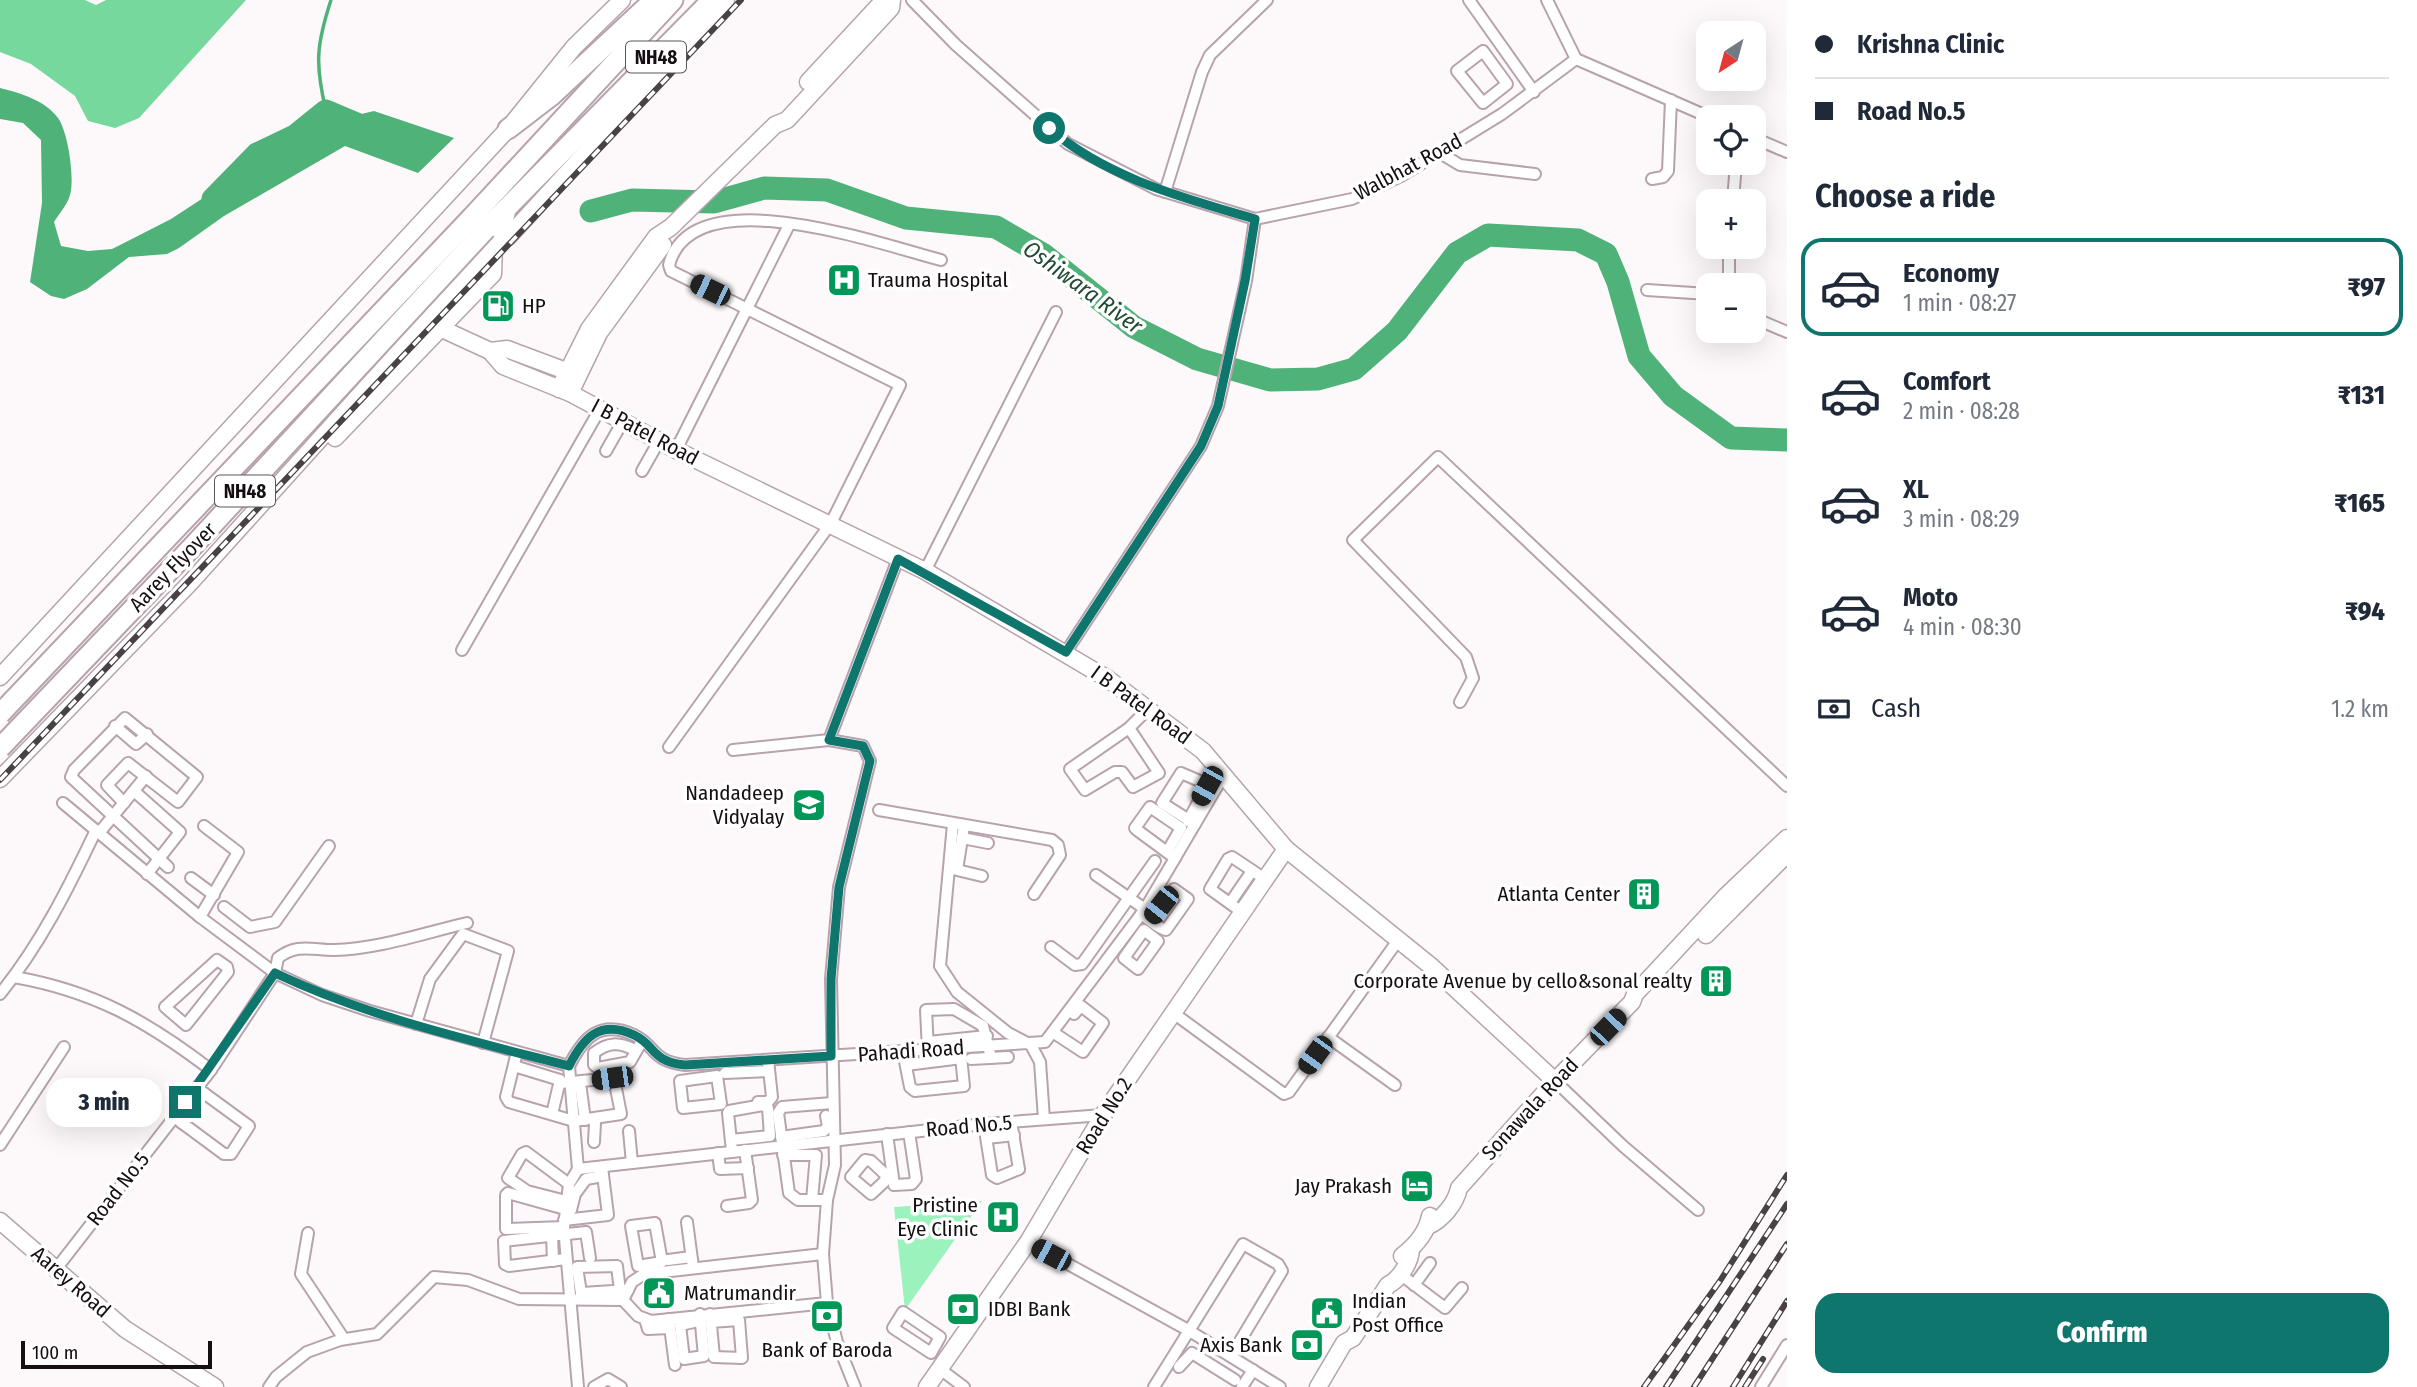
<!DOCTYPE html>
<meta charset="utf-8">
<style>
body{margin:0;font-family:"Fira Sans Condensed",sans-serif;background:#f2f2f3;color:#1f2937;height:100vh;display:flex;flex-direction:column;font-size:26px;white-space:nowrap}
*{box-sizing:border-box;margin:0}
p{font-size:23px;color:#747a83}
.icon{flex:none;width:38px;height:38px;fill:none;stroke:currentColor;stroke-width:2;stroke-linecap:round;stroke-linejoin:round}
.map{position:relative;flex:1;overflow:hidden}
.sheet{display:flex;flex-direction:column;background:#fff;width:630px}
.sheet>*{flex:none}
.banner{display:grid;align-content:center;height:154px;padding:0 28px;background:#fff}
.needle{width:46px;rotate:216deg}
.buttons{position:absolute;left:1696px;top:21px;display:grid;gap:14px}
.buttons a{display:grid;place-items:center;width:70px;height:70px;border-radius:14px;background:#fff;box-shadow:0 7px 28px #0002;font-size:35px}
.scale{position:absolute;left:21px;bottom:18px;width:191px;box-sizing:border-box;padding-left:7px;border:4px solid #150e12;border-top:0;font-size:19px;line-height:24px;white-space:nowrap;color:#150e12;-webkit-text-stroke:5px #fff;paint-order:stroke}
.end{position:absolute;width:32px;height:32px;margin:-16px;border:9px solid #0f766e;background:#fff;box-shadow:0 0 0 4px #fff}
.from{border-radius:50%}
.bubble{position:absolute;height:49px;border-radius:21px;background:#fff;box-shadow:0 7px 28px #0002;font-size:23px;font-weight:800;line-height:49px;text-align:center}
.car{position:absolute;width:21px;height:42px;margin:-21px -10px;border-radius:9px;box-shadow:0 0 5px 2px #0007;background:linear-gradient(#222 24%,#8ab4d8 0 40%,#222 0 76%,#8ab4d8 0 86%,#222 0)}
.banner b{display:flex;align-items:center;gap:24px;height:66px;font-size:26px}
.banner b+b{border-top:2px solid #e0e1e3}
.banner i{width:18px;height:18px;background:#1f2937}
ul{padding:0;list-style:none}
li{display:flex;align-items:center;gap:21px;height:98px;margin:0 14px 10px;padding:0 14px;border:4px solid transparent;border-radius:21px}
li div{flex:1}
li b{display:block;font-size:26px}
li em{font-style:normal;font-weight:800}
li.selected{border-color:#0f766e}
li>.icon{width:63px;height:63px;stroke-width:1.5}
h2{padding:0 28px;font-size:32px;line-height:84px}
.pay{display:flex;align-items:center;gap:18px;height:77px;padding:0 28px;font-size:26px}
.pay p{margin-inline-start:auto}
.primary-button{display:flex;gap:14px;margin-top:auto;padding:14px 28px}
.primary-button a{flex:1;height:80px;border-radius:21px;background:#0f766e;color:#fff;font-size:28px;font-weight:800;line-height:80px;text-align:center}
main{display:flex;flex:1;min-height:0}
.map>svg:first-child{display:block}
.green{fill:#9cf2bc}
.forest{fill:#76d89d}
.water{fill:#4fb279}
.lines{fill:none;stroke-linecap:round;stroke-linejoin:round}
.stream{stroke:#4fb279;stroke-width:3.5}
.river{stroke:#4fb279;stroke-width:23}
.street-casing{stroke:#b7a3ad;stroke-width:14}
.secondary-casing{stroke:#b7a3ad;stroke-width:19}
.highway-casing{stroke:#b7a3ad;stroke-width:23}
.street{stroke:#fff;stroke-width:10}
.secondary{stroke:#fff;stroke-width:16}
.highway{stroke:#fff;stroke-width:19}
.rail-casing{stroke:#484246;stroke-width:6}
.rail{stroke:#fff;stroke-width:3.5;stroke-dasharray:10;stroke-linecap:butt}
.highway-bridge-casing{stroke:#b7a3ad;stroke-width:23;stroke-linecap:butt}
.highway-bridge{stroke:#fff;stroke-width:19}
.route{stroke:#0f766e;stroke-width:9}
.labels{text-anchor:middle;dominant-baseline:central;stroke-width:7;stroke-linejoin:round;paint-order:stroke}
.shield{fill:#fff;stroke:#5b5659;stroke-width:2}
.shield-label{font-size:19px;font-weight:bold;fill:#150e12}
.street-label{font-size:21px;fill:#150e12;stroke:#fff}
.poi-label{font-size:21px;fill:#150e12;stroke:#fff;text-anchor:end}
.water-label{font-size:23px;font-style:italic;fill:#224b33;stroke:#fff}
</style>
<main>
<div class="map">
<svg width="1787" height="1387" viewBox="0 0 1787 1387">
<rect width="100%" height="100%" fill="#fdf9fb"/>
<polygon class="green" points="982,1201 905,1310 894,1207"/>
<polygon class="forest" points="0,0 85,0 96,5 106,0 246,0 139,118 115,128 88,121 75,96 31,64 0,52"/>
<path class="water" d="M 0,88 C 20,93 45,100 58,118 C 68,131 76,183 69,198 C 66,206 59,214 54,222 L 61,246 L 88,251 L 112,249 L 124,243 L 171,219 L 315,125 L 374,111 L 454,138 L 418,173 L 345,146 L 224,216 L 179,248 L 167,254 L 129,257 L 87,289 L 64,299 L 51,296 L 30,282 L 42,203 L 41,140 L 23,123 L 0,119 Z"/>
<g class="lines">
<path class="stream" d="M 326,111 C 315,64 316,46 331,0"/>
<g class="river">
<polyline points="213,199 257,154 295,136 326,111 371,130"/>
<polyline points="591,211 632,200 714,202 764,188 827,190 906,218 996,227 1044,255 1134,327 1197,359 1270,380 1318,379 1354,369 1397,331 1457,253 1488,235 1578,240 1606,254 1618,282 1639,356 1673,396 1731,438 1787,440"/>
</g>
<g class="street-casing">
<g id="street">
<polyline points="912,0 956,45 1068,144 1156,189 1255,219 1352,199 1401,176 1502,114 1576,59"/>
<polyline points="1469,0 1534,92"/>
<polyline points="1547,0 1576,59 1709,117"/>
<polygon points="1483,51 1507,84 1483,103 1457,71"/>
<polyline points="1754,138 1787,152"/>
<polyline points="1440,153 1460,165 1535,174"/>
<polyline points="1652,179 1663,177 1668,171 1671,100"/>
<polyline points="1165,192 1202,72 1210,55 1267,0"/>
<polyline points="1733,201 1736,163"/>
<polyline points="1729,285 1729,247"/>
<polyline points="1647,290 1708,294"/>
<polyline points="1754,318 1787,332"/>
<polyline points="676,450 789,225"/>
<polyline points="606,451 623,421"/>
<polyline points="642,471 659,441"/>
<polyline points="925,571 1056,312"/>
<polyline points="462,650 600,409"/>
<polyline points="1066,652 1201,446 1218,406 1246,281 1255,219"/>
<polyline points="1460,702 1473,678 1466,657 1353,540 1438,457 1787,786"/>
<polyline points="115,726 136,744 147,734"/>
<polyline points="1129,728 1159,773 1133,787 1122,772 1115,772 1085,790 1070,769 1129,728 1148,709"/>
<polyline points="829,740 863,746 870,761 839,887 831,979 835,1165 827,1200 823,1254 827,1303 837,1342 855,1387"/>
<path d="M 669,747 L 831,523 L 900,385 L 671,271 L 669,265 C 692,176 882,245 941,260"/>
<polyline points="733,750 829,740 898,559"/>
<polyline points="134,791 180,832 147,874"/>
<polyline points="63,803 200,917 275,973 322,995 370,1011 569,1066"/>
<polyline points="124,803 107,785 128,763 178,802 197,777 125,718 74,770 71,777 168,867"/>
<polyline points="879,810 1052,840 1058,845 1060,855 1034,894"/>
<polyline points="1188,821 1207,786"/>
<polyline points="953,824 940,966 957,992 1008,1033 1031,1045 1040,1062 1044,1119"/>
<polyline points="1195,824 1162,803 1181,773 1216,788"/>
<polyline points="964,826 957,870 982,876"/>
<polyline points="99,833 146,776"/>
<polyline points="962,838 988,843"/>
<polyline points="1167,852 1181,828 1150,807 1135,828 1137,830 1175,858"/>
<polyline points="1096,875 1145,909"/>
<polyline points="191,878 214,895"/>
<polyline points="1230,903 1252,871"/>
<polyline points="224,907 250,927 275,922 329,846"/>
<polyline points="1242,912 1210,889 1228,859 1232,857 1265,879"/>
<path d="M 1141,914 C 1149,919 1157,928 1166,930 L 1188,899 L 1174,889 L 1150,920"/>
<polyline points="200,917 238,852 204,826"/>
<polygon points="1144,930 1158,941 1138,969 1124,958"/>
<polyline points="1051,947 1075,965 1082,964 1155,861"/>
<polygon points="217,960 227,967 228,972 186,1025 165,1007"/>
<path d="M 14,977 C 94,991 147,1021 211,1070"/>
<path d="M 0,994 C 40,945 69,887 96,830"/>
<polyline points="1172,1012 1284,1094 1289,1092 1399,939"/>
<polyline points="416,1024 430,979 463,934 508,951 483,1043"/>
<polyline points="1054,1033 1083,1052 1103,1023 1081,1006 1074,1014"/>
<polyline points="1328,1037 1395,1085"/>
<polyline points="928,1042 987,1036"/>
<path d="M 635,1050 C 619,1042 608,1042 594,1053 L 594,1065 L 598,1068 L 630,1062 L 642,1041"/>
<polyline points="928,1050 926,1010 954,1009 983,1026 991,1058"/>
<polyline points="903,1051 910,1087 915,1091 964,1086 960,1047"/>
<polyline points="517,1052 506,1097 509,1102 574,1121 621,1114 614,1078 560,1083"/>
<polyline points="971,1059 1008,1057"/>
<polyline points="906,1065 962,1058"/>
<polyline points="514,1066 560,1080 552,1114"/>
<path d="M 569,1066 C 583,1038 600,1019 634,1035 C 656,1045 650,1061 685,1065 L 1045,1042 L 1145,909 L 1225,773"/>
<polyline points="569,1066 578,1169 569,1184 564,1227 578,1387"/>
<polyline points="725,1073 769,1071"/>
<polygon points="717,1076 721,1104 683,1108 680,1081"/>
<polyline points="1555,1081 1623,1146 1698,1210"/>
<polyline points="580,1083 585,1120"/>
<polyline points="758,1102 768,1102 772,1097 768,1060"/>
<polyline points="174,1117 224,1154 231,1154 249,1126 197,1088"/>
<polyline points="182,1123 204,1093"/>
<polyline points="984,1124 992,1175 997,1178 1019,1169 1011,1122"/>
<polyline points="629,1131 632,1163"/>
<polyline points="887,1134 894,1185 912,1184 916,1179 909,1132"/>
<polyline points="781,1137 824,1131 828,1126 826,1116"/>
<polyline points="987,1138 1014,1135"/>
<polyline points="731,1140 770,1136 768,1108 763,1105 729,1111 728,1113 732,1151"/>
<polyline points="594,1142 595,1123"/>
<polyline points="0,1145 64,1047"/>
<polyline points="718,1153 720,1169 748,1168"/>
<polyline points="783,1155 816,1155 812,1200"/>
<polygon points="865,1160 871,1161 886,1175 885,1181 871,1194 851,1177"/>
<polyline points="578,1169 984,1124 1103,1115"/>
<polyline points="827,1200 798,1200 789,1193 778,1113 782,1107 832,1103"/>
<polyline points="566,1201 527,1191 508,1178 522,1154 526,1152 569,1184"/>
<polyline points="727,1206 749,1203 752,1200 745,1150"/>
<polyline points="571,1210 575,1194 586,1179 603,1176"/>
<polyline points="564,1220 608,1215 602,1167"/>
<polyline points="687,1222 693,1267"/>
<polygon points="655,1223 662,1262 638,1266 631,1226"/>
<polyline points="564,1227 506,1229 506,1195 508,1193 565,1209"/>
<polyline points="308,1233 301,1274 344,1339"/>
<polyline points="552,1235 553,1261"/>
<polyline points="1028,1242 1188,1330 1280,1387"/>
<polyline points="566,1259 509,1266 505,1264 504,1241 586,1232 590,1258"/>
<polyline points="668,1260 691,1257"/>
<path d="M 56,1269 L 211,1070 L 275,973 L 278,958 C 297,943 312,950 334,950 C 378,949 424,933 467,923"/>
<polyline points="1400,1274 1445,1308 1462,1288"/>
<polyline points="1414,1285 1430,1263"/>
<polyline points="620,1291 617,1266 577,1267 581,1293 582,1293 628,1290"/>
<polyline points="623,1300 632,1282 644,1274 823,1254"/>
<polyline points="623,1300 638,1316 651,1321 827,1303"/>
<polygon points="903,1312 940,1337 931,1353 893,1328"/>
<polyline points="710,1314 714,1357 742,1358 739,1320 711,1322"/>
<polyline points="645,1319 648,1329 670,1328"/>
<polyline points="669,1319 675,1365"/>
<polyline points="694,1322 680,1325 684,1359 704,1356 700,1314"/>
<polyline points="1179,1367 1192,1353 1235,1380"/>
<polyline points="940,1369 964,1387"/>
<polyline points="269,1387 276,1377 307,1352 340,1340 377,1334 434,1277 468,1280 519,1299 623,1300"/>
<polyline points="594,1387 608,1379 621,1387"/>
<polyline points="1154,1387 1243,1244 1278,1264 1282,1271 1231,1356"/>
<polyline points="1242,1387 1253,1370"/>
<polyline points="1761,1387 1787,1345"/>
</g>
</g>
<g class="secondary-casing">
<g id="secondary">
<polyline points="808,82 884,0"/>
<polyline points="427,322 490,351 503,366 570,393 676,450 925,571 1108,679 1203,751 1286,849 1432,967 1555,1081"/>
<polyline points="490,351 507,349 574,374"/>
<polyline points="559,389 589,329 656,237 671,227 775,125 787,120 891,8 892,0"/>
<polyline points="570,393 599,333 663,245"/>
<polyline points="335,438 493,274 494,246"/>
<polyline points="0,677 508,129 574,47 622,0"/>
<polyline points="0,779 190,583 494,246 508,237 726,0"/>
<polyline points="1706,935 1787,854"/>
<polyline points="0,1221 125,1329 215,1387"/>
<path d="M 1428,1226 C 1442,1220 1456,1203 1459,1188 L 1555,1081 L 1632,1002 L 1635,994 L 1726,896 L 1787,838"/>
<path d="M 1402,1256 C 1415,1246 1427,1232 1430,1216"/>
<polyline points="927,1387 1028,1242 1103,1115 1286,849"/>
<path d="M 1318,1387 L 1344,1343 L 1353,1338 L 1388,1285 C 1399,1280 1410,1263 1411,1250"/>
</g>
</g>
<g class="highway-casing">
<g id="highway">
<polyline points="508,129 551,96 654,0"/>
<polyline points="472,217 673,0"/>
<polyline points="486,229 712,0"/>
<polyline points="494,246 505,214"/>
</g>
</g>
<use href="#street" class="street"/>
<use href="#secondary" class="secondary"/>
<use href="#highway" class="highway"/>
<g class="rail-casing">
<g id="rail">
<polyline points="0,780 741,0"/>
<polyline points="1644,1387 1720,1281 1787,1175"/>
<polyline points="1666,1387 1787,1204"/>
<polyline points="1694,1387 1787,1244"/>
<polyline points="1733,1387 1787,1301"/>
<polyline points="1745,1387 1763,1359"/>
</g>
</g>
<use href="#rail" class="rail"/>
<g class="highway-bridge-casing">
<g id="highway-bridge">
<polyline points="0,714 472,217"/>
<polyline points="0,748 192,547 486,229"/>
</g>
</g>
<use href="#highway-bridge" class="highway-bridge"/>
</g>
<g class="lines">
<path class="route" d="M 185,1102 L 275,973 C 368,1017 469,1040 569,1066 C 583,1038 600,1019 634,1035 C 656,1045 650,1061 685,1065 L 831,1056 L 831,979 L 839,887 L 870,761 L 863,746 L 829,740 L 898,559 L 1066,652 L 1201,446 L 1218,406 L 1245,281 L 1255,219 C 1184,198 1106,178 1049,128"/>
</g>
<defs>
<g id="hospital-square" transform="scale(1.75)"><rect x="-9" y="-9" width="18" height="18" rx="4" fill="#029657" stroke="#fff"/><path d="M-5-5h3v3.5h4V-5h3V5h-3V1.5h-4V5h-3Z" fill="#fff"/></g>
<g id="fuel-square" transform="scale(1.75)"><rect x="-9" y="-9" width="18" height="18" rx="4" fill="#029657" stroke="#fff"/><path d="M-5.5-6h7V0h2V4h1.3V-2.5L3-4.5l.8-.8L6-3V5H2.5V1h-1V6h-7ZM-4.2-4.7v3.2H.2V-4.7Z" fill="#fff"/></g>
<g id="school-square" transform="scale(1.75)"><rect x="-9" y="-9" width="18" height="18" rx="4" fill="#029657" stroke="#fff"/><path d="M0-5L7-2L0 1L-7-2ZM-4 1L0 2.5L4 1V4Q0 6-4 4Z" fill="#fff"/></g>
<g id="building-square" transform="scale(1.75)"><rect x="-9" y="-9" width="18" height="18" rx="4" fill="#029657" stroke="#fff"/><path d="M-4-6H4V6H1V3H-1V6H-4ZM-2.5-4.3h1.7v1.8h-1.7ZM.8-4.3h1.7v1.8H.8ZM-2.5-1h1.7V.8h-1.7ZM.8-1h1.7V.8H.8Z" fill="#fff"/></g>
<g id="hotel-square" transform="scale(1.75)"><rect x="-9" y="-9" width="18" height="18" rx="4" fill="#029657" stroke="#fff"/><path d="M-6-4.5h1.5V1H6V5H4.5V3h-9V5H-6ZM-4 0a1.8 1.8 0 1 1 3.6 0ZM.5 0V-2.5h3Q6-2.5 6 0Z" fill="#fff"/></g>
<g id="civic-square" transform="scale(1.75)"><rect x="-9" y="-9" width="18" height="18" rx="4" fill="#029657" stroke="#fff"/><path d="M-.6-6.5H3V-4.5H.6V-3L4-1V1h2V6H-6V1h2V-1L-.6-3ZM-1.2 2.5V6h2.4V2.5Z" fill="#fff"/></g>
<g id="bank-square" transform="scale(1.75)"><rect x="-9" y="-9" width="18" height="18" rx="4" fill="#029657" stroke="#fff"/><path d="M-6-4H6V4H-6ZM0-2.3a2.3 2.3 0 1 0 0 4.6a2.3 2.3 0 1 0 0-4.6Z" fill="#fff"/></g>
</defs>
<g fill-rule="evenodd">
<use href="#hospital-square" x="844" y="280"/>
<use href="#fuel-square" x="498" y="306"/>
<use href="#school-square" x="809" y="805"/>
<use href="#building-square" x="1644" y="894"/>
<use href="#building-square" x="1716" y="981"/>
<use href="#hotel-square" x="1417" y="1186"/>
<use href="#hospital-square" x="1003" y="1217"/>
<use href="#civic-square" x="659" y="1293"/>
<use href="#bank-square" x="963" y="1309"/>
<use href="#civic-square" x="1327" y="1313"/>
<use href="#bank-square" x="827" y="1316"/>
<use href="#bank-square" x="1307" y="1345"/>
</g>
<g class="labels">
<g class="shield">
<rect x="626" y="41.5" width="60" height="31" rx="5"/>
<rect x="215" y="475.5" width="60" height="31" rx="5"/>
</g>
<g class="shield-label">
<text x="656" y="57">NH48</text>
<text x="245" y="491">NH48</text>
</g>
<g class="street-label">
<text transform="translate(1408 167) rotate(-28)">Walbhat Road</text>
<text transform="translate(645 432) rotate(28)">I B Patel Road</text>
<text transform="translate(173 567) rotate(-46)">Aarey Flyover</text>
<text transform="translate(1141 705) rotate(36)">I B Patel Road</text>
<text transform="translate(911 1051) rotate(-4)">Pahadi Road</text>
<text transform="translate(1530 1109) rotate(-47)">Sonawala Road</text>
<text transform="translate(1104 1116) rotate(-58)">Road No.2</text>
<text transform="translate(969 1126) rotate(-5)">Road No.5</text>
<text transform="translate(118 1189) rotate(-52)">Road No.5</text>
<text transform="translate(71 1282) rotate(41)">Aarey Road</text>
</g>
<g class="poi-label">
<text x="868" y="280" text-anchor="start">Trauma Hospital</text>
<text x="522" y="306" text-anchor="start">HP</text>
<text x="784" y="793">Nandadeep<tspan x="784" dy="24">Vidyalay</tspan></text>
<text x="1620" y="894">Atlanta Center</text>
<text x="1692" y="981">Corporate Avenue by cello&amp;sonal realty</text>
<text x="1392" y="1186">Jay Prakash</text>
<text x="978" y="1205">Pristine<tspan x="978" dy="24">Eye Clinic</tspan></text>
<text x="684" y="1293" text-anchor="start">Matrumandir</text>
<text x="1352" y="1301" text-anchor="start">Indian<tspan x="1352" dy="24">Post Office</tspan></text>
<text x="988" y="1309" text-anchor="start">IDBI Bank</text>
<text x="1282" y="1345">Axis Bank</text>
<text x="827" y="1350" text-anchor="middle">Bank of Baroda</text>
</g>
<g class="water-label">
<text transform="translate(1083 287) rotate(36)">Oshiwara River</text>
</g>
</g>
</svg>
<div class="buttons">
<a><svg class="needle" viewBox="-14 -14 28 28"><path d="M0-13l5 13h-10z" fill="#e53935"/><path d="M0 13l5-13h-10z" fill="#747a83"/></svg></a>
<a><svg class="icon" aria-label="locate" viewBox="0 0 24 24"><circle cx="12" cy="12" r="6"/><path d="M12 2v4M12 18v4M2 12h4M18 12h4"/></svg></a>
<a>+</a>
<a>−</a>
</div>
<div class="scale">100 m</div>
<i class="end from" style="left:1049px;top:128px"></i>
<i class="end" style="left:185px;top:1102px"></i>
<div class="bubble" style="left:46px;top:1078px;width:116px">3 min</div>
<i class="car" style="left:710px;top:290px;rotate:296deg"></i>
<i class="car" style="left:1207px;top:786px;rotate:209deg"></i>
<i class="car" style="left:1161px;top:905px;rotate:218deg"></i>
<i class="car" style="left:1608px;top:1027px;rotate:44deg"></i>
<i class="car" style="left:1315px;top:1055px;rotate:216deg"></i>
<i class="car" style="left:612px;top:1078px;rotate:262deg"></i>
<i class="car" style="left:1051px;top:1255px;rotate:298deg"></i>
</div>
<section class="sheet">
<div class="banner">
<b><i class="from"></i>Krishna Clinic</b>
<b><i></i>Road No.5</b>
</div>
<h2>Choose a ride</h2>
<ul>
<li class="selected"><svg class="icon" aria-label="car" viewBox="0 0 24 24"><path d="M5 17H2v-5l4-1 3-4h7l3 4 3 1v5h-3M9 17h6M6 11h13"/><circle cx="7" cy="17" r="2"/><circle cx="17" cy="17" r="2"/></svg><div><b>Economy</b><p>1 min · 08:27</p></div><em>₹97</em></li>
<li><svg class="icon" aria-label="car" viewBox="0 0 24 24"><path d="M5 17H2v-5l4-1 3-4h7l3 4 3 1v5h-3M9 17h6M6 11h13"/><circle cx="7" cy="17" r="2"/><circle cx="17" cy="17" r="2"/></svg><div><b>Comfort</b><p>2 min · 08:28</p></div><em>₹131</em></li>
<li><svg class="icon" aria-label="car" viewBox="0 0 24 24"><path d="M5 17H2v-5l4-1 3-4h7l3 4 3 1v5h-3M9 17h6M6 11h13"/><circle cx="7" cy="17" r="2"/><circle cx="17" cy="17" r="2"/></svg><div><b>XL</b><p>3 min · 08:29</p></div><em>₹165</em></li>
<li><svg class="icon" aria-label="car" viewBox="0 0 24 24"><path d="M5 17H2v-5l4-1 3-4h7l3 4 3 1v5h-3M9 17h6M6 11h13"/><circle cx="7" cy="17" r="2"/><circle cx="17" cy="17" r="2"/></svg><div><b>Moto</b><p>4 min · 08:30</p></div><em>₹94</em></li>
</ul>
<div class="pay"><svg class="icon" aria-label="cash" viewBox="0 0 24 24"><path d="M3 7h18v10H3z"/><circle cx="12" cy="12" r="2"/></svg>Cash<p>1.2 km</p></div>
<div class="primary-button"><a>Confirm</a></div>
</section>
</main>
